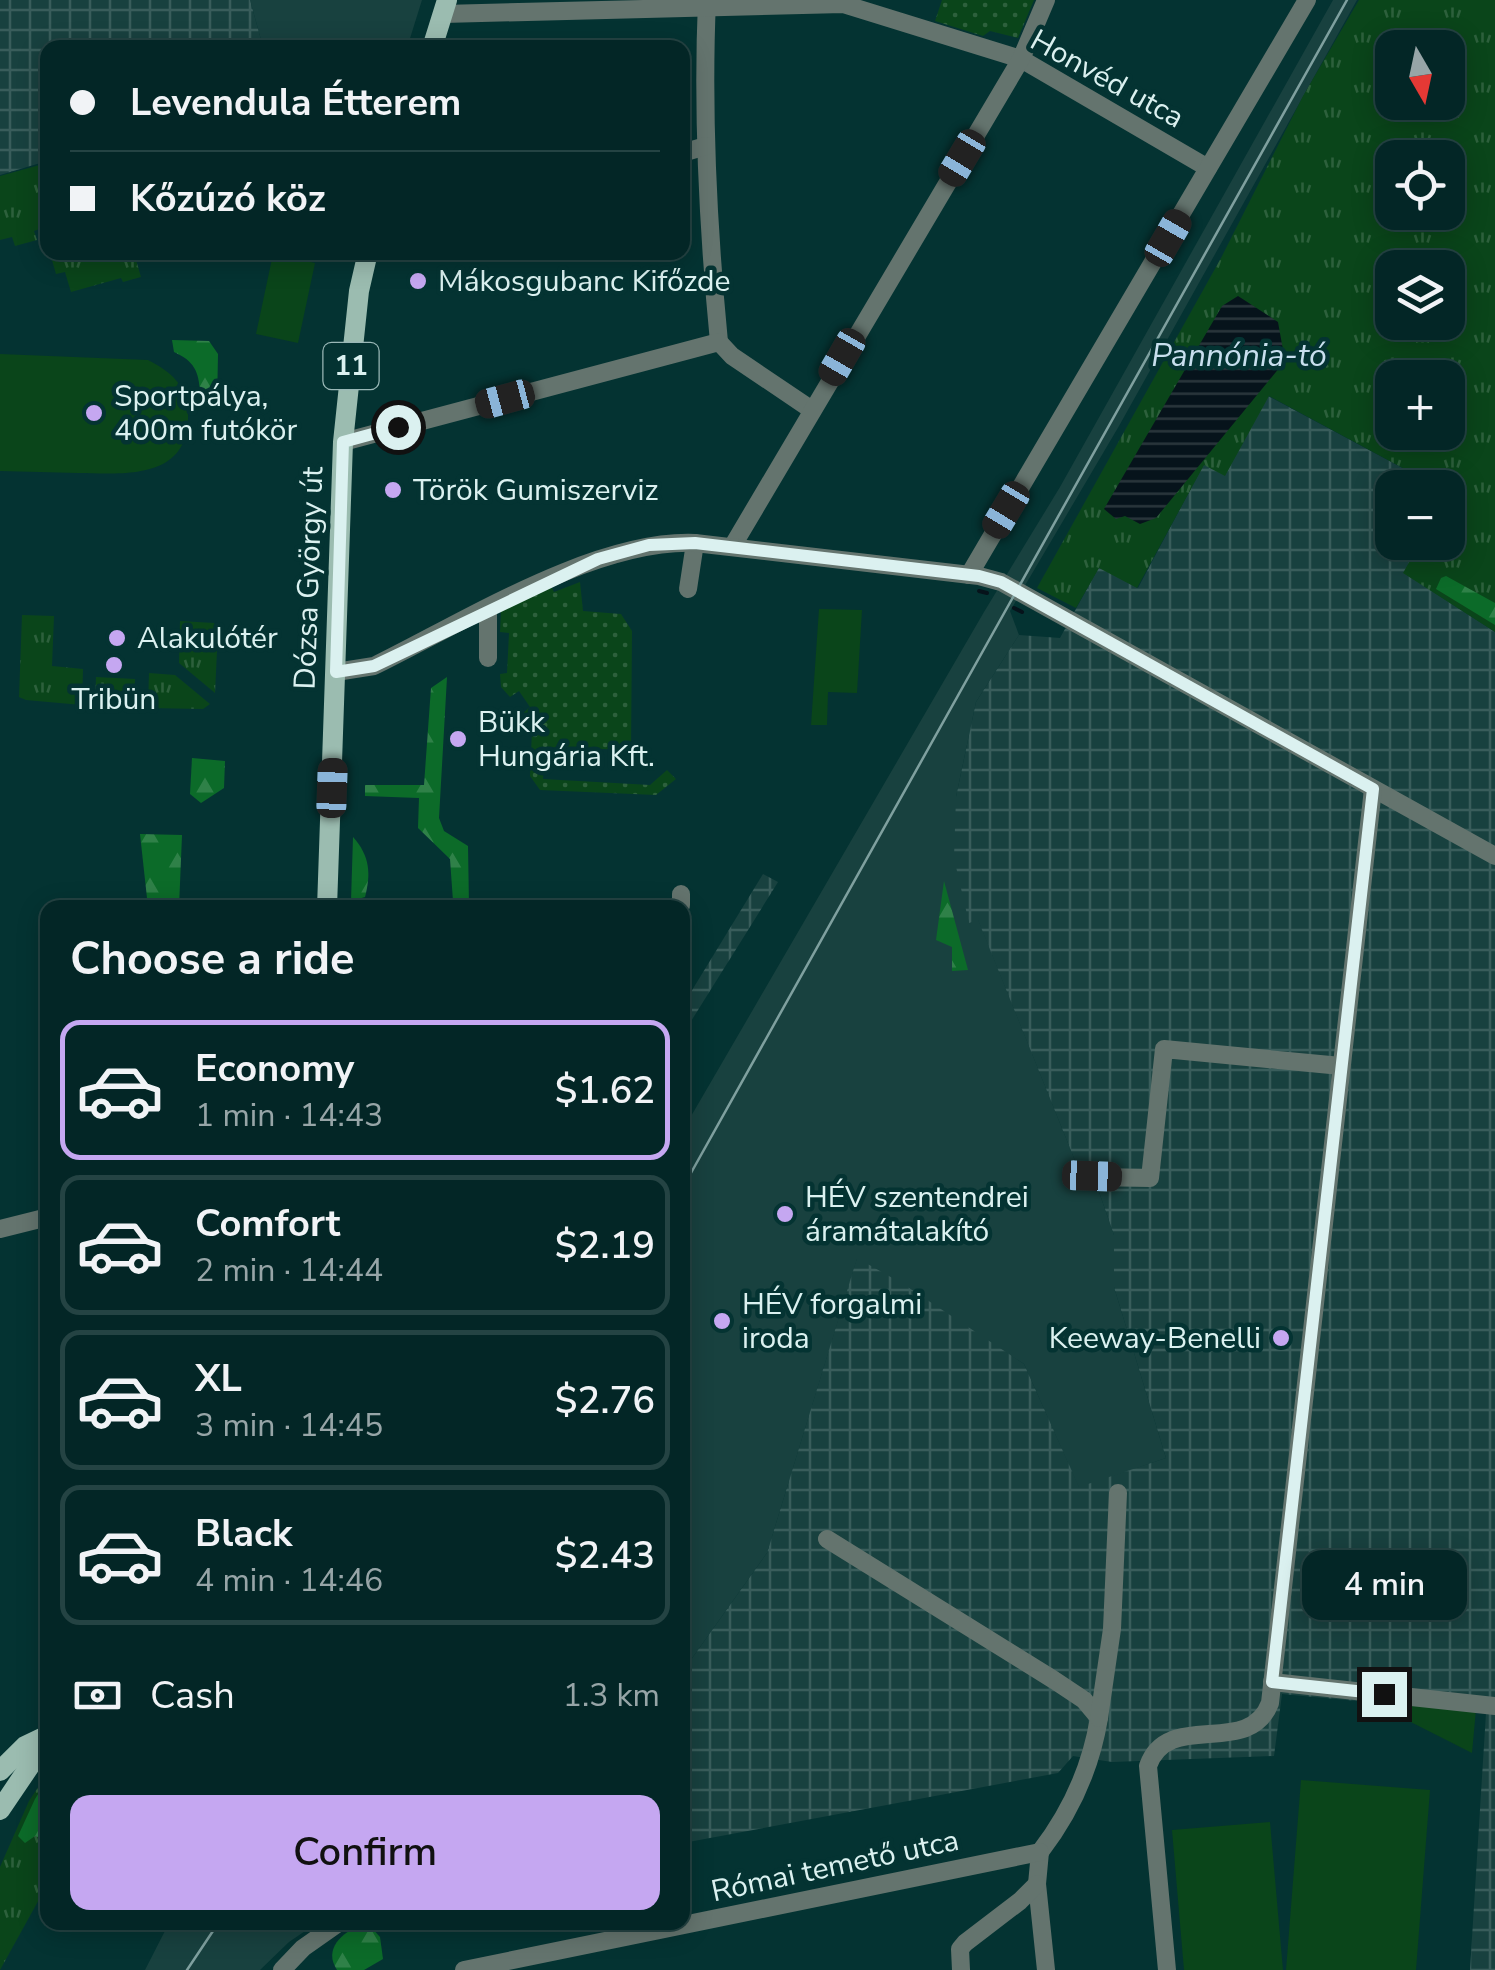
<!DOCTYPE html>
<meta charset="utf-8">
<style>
body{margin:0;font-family:"Nunito Sans",sans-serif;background:#0d2e2e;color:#f1f3f6;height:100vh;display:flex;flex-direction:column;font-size:38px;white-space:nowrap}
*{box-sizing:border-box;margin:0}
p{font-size:32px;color:#97a5a7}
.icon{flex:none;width:55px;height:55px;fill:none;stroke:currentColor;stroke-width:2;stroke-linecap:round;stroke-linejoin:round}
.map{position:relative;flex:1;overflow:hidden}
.panel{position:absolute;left:40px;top:900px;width:650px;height:1030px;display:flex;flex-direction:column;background:#032626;border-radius:20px;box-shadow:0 5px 25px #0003,0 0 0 2px #244343}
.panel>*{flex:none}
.banner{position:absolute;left:40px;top:40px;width:650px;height:220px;border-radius:20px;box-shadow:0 5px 25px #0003,0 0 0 2px #244343;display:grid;align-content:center;height:220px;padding:0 30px;background:#032626}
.needle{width:65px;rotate:171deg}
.controls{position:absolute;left:1375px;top:30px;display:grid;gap:20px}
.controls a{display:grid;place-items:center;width:90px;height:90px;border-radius:20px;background:#032626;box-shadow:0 5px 25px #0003,0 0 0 2px #244343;font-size:50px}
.end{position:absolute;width:45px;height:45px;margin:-22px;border:12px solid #dbf1f0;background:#111;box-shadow:0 0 0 5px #111}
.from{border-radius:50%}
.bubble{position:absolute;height:70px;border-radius:20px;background:#032626;box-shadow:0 5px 25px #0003,0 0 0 2px #244343;font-size:32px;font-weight:600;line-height:70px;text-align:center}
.car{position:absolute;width:30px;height:60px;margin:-30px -15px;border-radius:12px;box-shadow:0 0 8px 2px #0007;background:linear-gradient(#222 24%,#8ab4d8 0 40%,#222 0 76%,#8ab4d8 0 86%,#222 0)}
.banner b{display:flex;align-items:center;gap:35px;height:95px;font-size:38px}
.banner b+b{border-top:2px solid #244343}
.banner i{width:25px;height:25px;background:#f1f3f6}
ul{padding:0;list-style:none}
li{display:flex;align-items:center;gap:30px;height:140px;margin:0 20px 15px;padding:0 10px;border:5px solid #244343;border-radius:20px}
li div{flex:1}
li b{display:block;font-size:38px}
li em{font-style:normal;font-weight:600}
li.current{border-color:#c5a7f1}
li>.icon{width:90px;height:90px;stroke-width:1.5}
h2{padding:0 30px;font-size:45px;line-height:120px}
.pay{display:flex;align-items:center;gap:25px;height:110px;padding:0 30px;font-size:38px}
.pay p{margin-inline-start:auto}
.action{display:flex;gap:20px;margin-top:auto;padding:20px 30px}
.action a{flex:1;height:115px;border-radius:20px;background:#c5a7f1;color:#111;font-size:40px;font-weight:600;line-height:115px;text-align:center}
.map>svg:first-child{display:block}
.built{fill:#18413f}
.industrial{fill:url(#industrial-grid)}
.grass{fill:url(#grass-tufts);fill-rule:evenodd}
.forest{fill:url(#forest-firs)}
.park{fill:url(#park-dots)}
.pitch{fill:#0a451a}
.water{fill:url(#water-rules)}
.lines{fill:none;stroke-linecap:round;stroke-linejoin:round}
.stream{stroke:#06131b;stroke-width:4}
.minor{stroke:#64746e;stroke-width:18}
.major{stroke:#9bbcb0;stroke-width:20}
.tram{stroke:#7fa09f;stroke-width:2.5}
.route{stroke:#dbf1f0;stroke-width:12}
.poi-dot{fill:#c5a7f1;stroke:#043332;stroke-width:4}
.labels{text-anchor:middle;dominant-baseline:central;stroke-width:9;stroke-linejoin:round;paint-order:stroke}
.shield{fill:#043332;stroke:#9ab8b7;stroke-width:2.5}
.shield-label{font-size:28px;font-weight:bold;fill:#dbf1f0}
.street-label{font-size:30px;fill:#dbf1f0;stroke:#043332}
.poi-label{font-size:30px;fill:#dbf1f0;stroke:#043332;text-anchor:start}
.water-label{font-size:32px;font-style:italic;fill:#c8dfee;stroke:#043332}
</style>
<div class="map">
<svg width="1495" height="1970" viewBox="0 0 1495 1970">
<defs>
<pattern id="industrial-grid" width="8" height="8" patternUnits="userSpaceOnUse" patternTransform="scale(2.5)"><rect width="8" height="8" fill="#18413f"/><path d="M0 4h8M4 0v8" fill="none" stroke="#395d5b"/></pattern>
<pattern id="grass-tufts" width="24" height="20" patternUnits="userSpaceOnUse" patternTransform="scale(2.5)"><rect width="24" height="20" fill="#0a451a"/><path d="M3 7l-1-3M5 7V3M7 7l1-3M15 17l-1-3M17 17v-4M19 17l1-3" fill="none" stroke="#2d603c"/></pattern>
<pattern id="forest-firs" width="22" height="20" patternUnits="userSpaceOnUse" patternTransform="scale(2.5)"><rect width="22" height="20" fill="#0c6b29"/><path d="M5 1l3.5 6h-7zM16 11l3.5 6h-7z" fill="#2f8148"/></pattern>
<pattern id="park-dots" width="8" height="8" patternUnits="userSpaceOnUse" patternTransform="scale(2.5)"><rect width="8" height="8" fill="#0a451a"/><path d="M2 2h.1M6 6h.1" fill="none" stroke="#2d603c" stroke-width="1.8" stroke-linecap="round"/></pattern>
<pattern id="water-rules" width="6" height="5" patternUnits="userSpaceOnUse" patternTransform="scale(2.5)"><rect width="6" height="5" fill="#06131b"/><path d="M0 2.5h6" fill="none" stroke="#2a363c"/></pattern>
</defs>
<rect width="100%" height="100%" fill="#043332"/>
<g class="built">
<polygon points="250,0 422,0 407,48 263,47"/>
<polygon points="1333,0 1357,0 1119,426 1010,611 1019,635 976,702 956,797 969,922 978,919 1078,1168 1097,1186 1114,1235 1114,1287 1166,1458 1079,1488 1024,1364 857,1259 767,1553 683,1671 683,1130 984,612 1060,487"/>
<polygon points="169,1923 169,1922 317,1923 289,1942 260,1970 145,1970"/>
</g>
<g class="industrial">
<polygon points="0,0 250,0 263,47 48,48 47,161 0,175"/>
<polygon points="1268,396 1438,487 1392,488 1392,542 1420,543 1404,573 1495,632 1495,1970 1470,1970 1486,1713 1282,1694 1274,1756 1112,1762 1073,1756 1058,1773 683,1843 683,1671 767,1553 857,1258 903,1284 1024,1364 1079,1487 1166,1458 1114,1287 1114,1235 1097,1186 1078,1168 978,920 969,923 954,858 956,797 976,702 1019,635 1060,638 1099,567 1138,588 1204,464 1225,475"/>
<polygon points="763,874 778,882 683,1034 683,1005"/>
</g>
<g class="grass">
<path d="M 1359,0 L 1495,0 L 1495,632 L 1403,573 L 1420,543 L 1448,542 L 1448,488 L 1438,487 L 1269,396 L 1225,476 L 1204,465 L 1137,588 L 1099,568 L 1076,608 L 1037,588 L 1221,258 L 1303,96 ZM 1392,48 L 1448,48 L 1448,102 L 1392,102 ZM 1392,158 L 1448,158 L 1448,212 L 1392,212 ZM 1392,268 L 1448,268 L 1448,322 L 1392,322 ZM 1392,378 L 1448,378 L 1448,432 L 1392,432 Z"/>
<polygon points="47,163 47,244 42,228 34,231 37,240 15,246 12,237 0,240 0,176"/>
<polygon points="50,253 134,253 141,277 123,282 121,278 71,292 65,272 56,274"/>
<polygon points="22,615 54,616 52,666 83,669 82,705 26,700 19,697"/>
<polygon points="180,621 214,623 218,629 215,693 179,663"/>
<polygon points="149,673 175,675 210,704 203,709 148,708"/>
<polygon points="96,677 135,679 134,707 95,706"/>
<polygon points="47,1774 47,1885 0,1970 0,1867 29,1801"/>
</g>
<g class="forest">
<path d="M 172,340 L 209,341 L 218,354 L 217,404 L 200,393 C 199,371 194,361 174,352 Z"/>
<polygon points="1446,576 1495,603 1495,625 1436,589 1441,578"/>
<polygon points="447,677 439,818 444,831 468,846 469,907 435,907 453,901 450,859 418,828 419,798 365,796 365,785 424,785 431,688"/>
<polygon points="192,758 225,761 224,788 201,803 190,794"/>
<polygon points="140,834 182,835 179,907 148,907"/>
<path d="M 353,837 C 370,856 371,874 365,897 L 351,901 Z"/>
<polygon points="944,881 968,970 952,971 952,947 936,940"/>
<polygon points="47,1780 47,1840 35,1836 25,1843 18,1836 35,1799"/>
<path d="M 362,1925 L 370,1926 L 380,1937 L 383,1959 L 364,1970 L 337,1970 C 323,1949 342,1932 362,1925 Z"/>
</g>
<g class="park">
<polygon points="942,0 1034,0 1018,38 990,31 983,36 935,21"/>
<polygon points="580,582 583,611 621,614 632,631 631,750 545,747 543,779 650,785 667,770 676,779 656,795 540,790 530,776 532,730 522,714 530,707 519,691 510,697 501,687 500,674 507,673 509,633 500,632 501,610 551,586 554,592"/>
</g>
<g class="pitch">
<polygon points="273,254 315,263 298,343 256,334"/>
<path d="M 0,354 L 148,360 C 171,372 186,384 188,412 C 191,480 126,474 78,473 C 52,472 26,472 0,471 Z"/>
<polygon points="819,609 862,610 857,693 828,692 827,725 811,725"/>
<polygon points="1392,1700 1476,1709 1472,1753 1391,1712"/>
<polygon points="1301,1780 1430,1790 1416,1970 1286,1970"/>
<polygon points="1270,1822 1283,1970 1184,1970 1172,1830"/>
</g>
<polygon class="water" points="1238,296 1278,322 1285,361 1156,518 1140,524 1125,516 1116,519 1104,509 1222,306"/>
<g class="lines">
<g class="stream">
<polyline points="979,591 987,593"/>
<polyline points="1014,608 1022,612"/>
</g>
<g class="minor">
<path d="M 707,0 C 702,114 708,228 719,342"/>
<polyline points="443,14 843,4 1021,59 1208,168"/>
<polyline points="682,153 706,146"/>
<polyline points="343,442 719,342 732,356 812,410"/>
<polyline points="732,547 1021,59 1046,0"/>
<polyline points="969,575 1307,0"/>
<polyline points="688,589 695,543"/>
<polyline points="488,658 488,609"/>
<path d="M 336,672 L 374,666 C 464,622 595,539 695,543 L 979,576 L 1001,582 L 1495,856"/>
<polyline points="670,908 681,905 681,894"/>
<polyline points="1091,1177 1150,1178 1164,1049 1341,1066"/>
<polyline points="0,1229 48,1217"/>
<path d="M 827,1539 L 1054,1680 L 1084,1700 L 1099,1718 C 1091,1767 1070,1813 1040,1852"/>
<polyline points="1272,1682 1495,1706"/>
<polyline points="1099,1718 1112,1629 1118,1493"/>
<polyline points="682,1720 683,1719"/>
<polyline points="1040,1852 1037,1884 1046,1970"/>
<polyline points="282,1970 303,1948 340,1922"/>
<polyline points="464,1970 1040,1852"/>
<polyline points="961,1970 960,1949 965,1943 1020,1901 1037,1884"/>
<path d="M 1167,1970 L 1148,1766 C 1168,1709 1249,1759 1270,1703 L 1373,789"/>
</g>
<g class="major">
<polyline points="432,48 447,0"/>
<polyline points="327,908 343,442 359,291 368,252"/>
<polyline points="0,1771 25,1746 48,1735"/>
<polyline points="0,1810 48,1739"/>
</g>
<g class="tram">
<polyline points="682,1189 1347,0"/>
<polyline points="187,1970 219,1922"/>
</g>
</g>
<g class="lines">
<polyline class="route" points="398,427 343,442 336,672 374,666 598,559 649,545 695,543 979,576 1001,582 1373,789 1272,1682 1384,1694"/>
</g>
<g class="poi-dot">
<circle cx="418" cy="281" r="10"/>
<circle cx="94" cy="413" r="10"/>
<circle cx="393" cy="490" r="10"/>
<circle cx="117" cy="638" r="10"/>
<circle cx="114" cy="665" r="10"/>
<circle cx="458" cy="739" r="10"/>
<circle cx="785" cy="1214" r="10"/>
<circle cx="722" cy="1321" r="10"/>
<circle cx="1281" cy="1338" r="10"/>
</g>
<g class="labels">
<rect class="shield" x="323.5" y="343" width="55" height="46" rx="8"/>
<g class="shield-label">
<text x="351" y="366">11</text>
</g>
<g class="street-label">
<text transform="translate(1107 79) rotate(29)">Honvéd utca</text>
<text transform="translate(309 578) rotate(-88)">Dózsa György út</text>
<text transform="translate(835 1866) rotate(-12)">Római temető utca</text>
</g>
<g class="poi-label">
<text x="438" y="281">Mákosgubanc Kifőzde</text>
<text x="114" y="396">Sportpálya,<tspan x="114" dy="34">400m futókör</tspan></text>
<text x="413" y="490">Török Gumiszerviz</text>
<text x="137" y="638">Alakulótér</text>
<text x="114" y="699" text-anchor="middle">Tribün</text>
<text x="478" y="722">Bükk<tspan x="478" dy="34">Hungária Kft.</tspan></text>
<text x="805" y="1197">HÉV szentendrei<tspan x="805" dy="34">áramátalakító</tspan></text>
<text x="742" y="1304">HÉV forgalmi<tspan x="742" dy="34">iroda</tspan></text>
<text x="1261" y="1338" text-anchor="end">Keeway-Benelli</text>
</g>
<g class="water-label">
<text x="1239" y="355">Pannónia-tó</text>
</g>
</g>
</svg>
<div class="controls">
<a><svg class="needle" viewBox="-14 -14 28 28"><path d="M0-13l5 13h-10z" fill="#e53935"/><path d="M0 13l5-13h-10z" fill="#97a5a7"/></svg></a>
<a><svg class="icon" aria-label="locate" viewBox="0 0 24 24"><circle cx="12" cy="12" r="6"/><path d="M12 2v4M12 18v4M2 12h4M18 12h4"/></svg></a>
<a><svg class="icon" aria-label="layers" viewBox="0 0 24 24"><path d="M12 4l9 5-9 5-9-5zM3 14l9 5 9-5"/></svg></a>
<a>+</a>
<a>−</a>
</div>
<i class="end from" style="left:398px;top:427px"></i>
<i class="end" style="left:1384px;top:1694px"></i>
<div class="bubble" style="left:1302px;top:1550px;width:165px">4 min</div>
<i class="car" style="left:962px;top:158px;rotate:211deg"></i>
<i class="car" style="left:1168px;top:238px;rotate:30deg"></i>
<i class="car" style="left:842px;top:357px;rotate:210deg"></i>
<i class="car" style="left:505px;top:399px;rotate:255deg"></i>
<i class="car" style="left:1006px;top:510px;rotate:211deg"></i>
<i class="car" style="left:332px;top:788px;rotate:2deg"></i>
<i class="car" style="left:1092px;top:1176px;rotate:92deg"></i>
<div class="banner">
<b><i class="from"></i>Levendula Étterem</b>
<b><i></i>Kőzúzó köz</b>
</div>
<section class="panel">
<h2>Choose a ride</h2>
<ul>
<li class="current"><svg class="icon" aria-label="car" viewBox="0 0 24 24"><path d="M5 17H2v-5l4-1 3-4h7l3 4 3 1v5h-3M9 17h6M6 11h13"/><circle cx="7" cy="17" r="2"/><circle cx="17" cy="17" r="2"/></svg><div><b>Economy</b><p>1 min · 14:43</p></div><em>$1.62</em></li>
<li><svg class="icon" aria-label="car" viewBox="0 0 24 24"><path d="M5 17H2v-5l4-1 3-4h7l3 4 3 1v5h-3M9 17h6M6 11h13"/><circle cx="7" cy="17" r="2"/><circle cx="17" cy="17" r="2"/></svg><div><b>Comfort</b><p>2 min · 14:44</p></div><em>$2.19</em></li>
<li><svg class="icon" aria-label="car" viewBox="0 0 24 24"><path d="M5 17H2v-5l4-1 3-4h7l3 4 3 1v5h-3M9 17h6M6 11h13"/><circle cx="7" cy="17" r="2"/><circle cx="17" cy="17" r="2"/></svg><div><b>XL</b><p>3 min · 14:45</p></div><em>$2.76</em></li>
<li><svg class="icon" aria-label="car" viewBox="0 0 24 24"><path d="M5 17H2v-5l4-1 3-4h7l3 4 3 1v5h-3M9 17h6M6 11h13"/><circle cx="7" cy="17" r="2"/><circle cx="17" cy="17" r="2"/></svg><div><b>Black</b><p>4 min · 14:46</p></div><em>$2.43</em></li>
</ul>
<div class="pay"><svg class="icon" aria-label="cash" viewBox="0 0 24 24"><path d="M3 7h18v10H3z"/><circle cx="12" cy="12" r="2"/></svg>Cash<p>1.3 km</p></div>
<div class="action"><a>Confirm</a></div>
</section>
</div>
